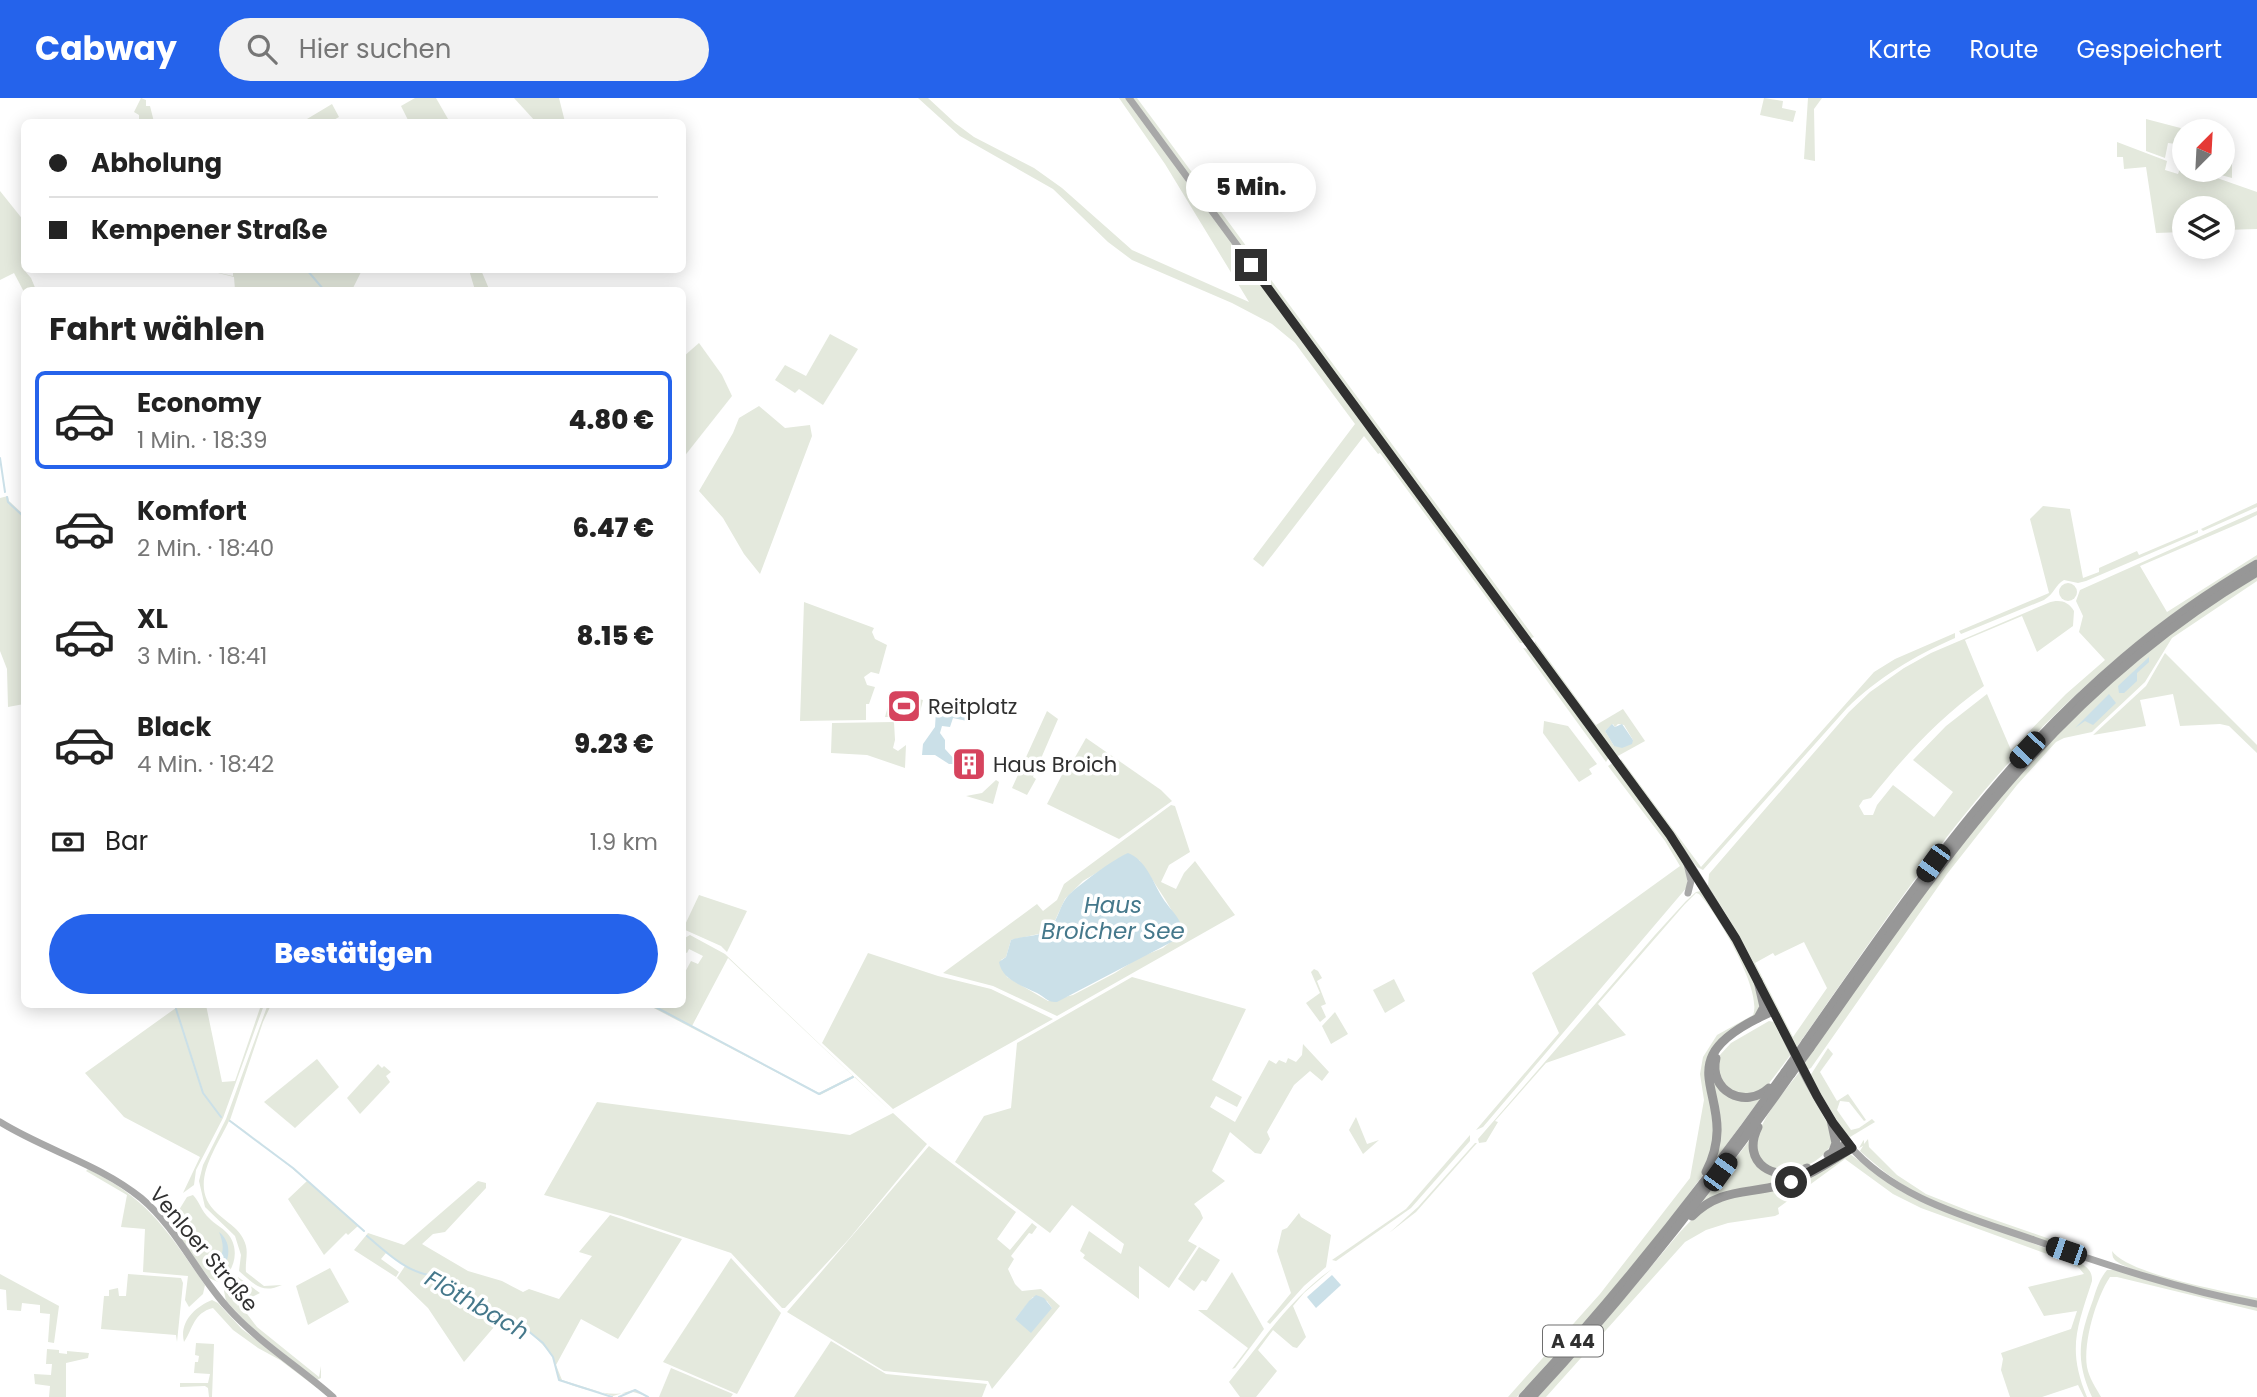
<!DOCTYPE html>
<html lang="de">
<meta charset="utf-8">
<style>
body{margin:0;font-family:Poppins,sans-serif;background:#f2f2f2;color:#222;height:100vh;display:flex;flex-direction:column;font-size:26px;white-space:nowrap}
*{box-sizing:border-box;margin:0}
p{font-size:23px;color:#767676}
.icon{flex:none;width:38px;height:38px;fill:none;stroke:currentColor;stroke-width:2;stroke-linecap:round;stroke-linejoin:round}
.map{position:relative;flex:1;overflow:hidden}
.side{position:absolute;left:21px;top:189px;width:665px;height:721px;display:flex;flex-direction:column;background:#fff;border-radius:10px;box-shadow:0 4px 18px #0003}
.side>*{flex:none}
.top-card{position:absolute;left:21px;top:21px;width:665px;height:154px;border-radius:10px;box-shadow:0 4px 18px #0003;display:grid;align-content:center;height:154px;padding:0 28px;background:#fff}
.needle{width:46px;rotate:24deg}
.tools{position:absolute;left:2172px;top:21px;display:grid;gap:14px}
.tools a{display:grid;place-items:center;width:63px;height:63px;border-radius:50%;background:#fff;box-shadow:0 4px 18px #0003;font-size:35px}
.end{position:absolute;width:32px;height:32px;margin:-16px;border:9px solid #303030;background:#fff;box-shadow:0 0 0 4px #fff}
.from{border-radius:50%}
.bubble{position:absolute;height:49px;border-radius:24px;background:#fff;box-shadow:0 4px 18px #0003;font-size:23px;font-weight:800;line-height:49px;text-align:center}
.car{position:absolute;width:21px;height:42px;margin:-21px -10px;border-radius:9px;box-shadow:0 0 5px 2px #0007;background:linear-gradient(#222 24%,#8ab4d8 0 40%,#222 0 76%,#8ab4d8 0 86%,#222 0)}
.top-card b{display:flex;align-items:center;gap:24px;height:66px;font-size:26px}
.top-card b+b{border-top:2px solid #e0e0e0}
.top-card i{width:18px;height:18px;background:#222}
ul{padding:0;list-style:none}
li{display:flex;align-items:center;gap:21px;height:98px;margin:0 14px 10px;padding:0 14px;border:4px solid transparent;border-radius:10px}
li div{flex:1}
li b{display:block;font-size:26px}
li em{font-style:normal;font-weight:800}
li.selected{border-color:#2563eb}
li>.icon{width:63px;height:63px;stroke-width:1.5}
h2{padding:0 28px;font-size:32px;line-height:84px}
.pay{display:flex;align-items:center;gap:18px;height:77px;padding:0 28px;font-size:26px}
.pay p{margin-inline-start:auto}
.cta{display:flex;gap:14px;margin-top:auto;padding:14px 28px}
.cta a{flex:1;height:80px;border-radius:42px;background:#2563eb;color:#fff;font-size:28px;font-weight:800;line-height:80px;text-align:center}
header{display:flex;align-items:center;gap:42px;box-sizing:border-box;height:98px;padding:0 35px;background:#2563eb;color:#fff}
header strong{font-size:33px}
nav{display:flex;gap:38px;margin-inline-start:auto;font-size:24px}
.search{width:490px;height:63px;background:#f2f2f2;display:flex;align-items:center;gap:18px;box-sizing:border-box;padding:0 24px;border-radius:38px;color:#767676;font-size:26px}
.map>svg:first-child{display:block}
.green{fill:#e4e9dd;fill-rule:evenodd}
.water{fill:#cbe0e8}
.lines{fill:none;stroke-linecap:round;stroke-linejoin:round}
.stream{stroke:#cbe0e8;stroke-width:2}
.major{stroke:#a8a8a8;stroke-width:7}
.highway{stroke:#979797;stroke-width:9}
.highway-bridge{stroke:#979797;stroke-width:9}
.route{stroke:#303030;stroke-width:9}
.labels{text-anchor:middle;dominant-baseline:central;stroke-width:7;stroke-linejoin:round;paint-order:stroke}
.shield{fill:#fff;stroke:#6e6e6e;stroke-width:2}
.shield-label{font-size:19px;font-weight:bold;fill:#303030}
.poi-label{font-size:21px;fill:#303030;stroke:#fff;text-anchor:start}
.street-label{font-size:21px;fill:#303030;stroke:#fff}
.water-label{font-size:23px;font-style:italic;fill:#45788b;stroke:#fff}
</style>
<header>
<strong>Cabway</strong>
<div class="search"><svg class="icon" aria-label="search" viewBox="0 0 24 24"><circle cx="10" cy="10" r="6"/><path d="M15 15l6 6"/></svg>Hier suchen</div>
<nav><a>Karte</a><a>Route</a><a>Gespeichert</a></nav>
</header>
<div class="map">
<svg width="2257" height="1299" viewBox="0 0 2257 1299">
<rect width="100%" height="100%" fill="#fff"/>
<g class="green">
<polygon points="141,0 146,2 146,8 150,8 154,24 139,24 139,17 134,14"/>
<polygon points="415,0 436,0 448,21 440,24 409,24 401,8"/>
<polygon points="514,0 559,0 565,24 536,24"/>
<polygon points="918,0 928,0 955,25 974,39 1034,70 1062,90 1132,152 1249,204 1165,66 1119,0 1126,0 1524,542 1523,545 1520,545 1380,355 1378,356 1364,338 1263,469 1253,461 1355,326 1295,245 1272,226 1232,205 1132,162 1108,144 1053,91 960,38"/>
<polygon points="1132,0 1137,0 1160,31 1534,539 1529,541"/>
<polygon points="1764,0 1783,3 1782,10 1796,13 1793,24 1760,17"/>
<polygon points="1808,0 1822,0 1814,11 1815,63 1804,61"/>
<polygon points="332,6 339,19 330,24 322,22 317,24 302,24"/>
<polygon points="2146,21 2192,33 2193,33 2184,33 2184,47 2168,45 2165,60 2146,53"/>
<polygon points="2223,43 2232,46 2232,80 2203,72 2222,72"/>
<polygon points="2117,44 2167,63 2165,72 2178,76 2181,68 2184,69 2184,72 2200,74 2257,94 2257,131 2223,132 2222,110 2184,110 2184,134 2156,135 2146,69 2124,71 2123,59 2117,59"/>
<polygon points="0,93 24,123 24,172 31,180 36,192 24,194 14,175 0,182"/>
<polygon points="206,172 233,178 233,172 231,174 228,172 362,172 352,192 235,192 234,179"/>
<polygon points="469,172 472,172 473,174 481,172 489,191 475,192"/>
<polygon points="830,236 858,251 823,307 799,291 795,295 775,282 785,267 806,278"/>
<polygon points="699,245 722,277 732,298 683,360 683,259"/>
<polygon points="759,308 785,330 810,327 812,338 760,476 744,456 723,420 699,393 733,335 739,320"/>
<polygon points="8,398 9,403 24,417 24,606 8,609 7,571 0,553 0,400"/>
<polygon points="2257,405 2257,409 2203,433 2201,431"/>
<path d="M 2043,408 L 2070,411 L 2083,480 L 2099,474 L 2099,470 L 2137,453 L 2139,457 L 2198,432 L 2198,435 L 2086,483 L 2078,485 L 2064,482 C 2055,487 2055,495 2044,502 L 1961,536 L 1959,533 L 2049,495 L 2030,421 Z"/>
<path d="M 2257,413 L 2257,417 L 2245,423 L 2140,468 L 2167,514 L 2257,457 L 2257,461 C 2171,511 2095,574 2026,646 C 1939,738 1869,847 1796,950 L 1708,788 L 1709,776 L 1849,614 L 1870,594 L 1904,570 L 1931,555 L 2048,505 C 2059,501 2068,503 2074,513 L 2073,528 L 2037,554 L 2022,518 L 1965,542 L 1984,588 C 1937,622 1907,655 1871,700 L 1863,702 L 1859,708 L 1864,717 L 1873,717 L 1877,707 L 1893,687 L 1934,719 L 1953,694 L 1913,662 L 1946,628 L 1987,596 L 2011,652 L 2066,596 L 2105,562 L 2079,534 L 2083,518 L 2076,503 L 2080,492 ZM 1804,844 L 1827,890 L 1793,939 L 1755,865 L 1773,855 L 1775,858 Z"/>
<path d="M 2257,479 L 2257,483 L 2172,540 L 2145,584 L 2096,630 L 2092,634 L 2064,640 L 2056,644 L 2017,687 L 1947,776 L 1811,970 L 1807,972 L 1804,966 C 1931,783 2058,592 2257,479 Z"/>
<circle cx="2068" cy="494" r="9"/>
<polygon points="804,504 874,530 872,534 875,541 887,547 879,576 871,574 864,579 867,587 875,589 869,606 866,606 866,622 800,623"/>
<path d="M 1955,535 L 1955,540 C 1914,558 1879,579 1847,610 L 1703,772 L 1697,769 L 1620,665 L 1621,661 L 1701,769 L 1874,574 L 1895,561 Z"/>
<path d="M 1535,543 L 1596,627 L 1623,611 L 1645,643 L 1616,659 L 1534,547 ZM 1613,626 L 1615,629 L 1618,626 L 1624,627 L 1633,642 L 1614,648 L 1605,633 Z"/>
<polygon points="1523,550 1531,551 1609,659 1606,664"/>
<polygon points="2165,555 2257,647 2257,655 2229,628 2220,626 2180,628 2173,596 2140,602 2146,628 2093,637 2146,588"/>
<polygon points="892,594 923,602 920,614 906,619 885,619"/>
<polygon points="1047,613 1058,621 1033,679 1036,681 1027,697 1012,690"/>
<polygon points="1544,623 1568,628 1597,666 1589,671 1592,676 1579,684 1543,635"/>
<polygon points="894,624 895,642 893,650 898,653 906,647 905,670 867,657 831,655 832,625"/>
<polygon points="1086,640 1161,692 1172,703 1119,741 1047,706 1066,669 1069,670"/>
<polygon points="1614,664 1680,757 1685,768 1688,788 1483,1029 1476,1032 1559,935 1532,875 1680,768 1665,743 1608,668"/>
<polygon points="996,682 999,684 993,706 966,698 982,695"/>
<path d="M 1171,707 L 1175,708 L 1190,754 L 1169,767 L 1161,784 L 1176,791 L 1184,775 L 1195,763 L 1235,817 L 1057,918 L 993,888 L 943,875 L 1037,806 L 1043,813 L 1057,802 L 1064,786 ZM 1139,762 C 1148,775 1184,827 1183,838 L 1173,842 L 1163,850 L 1140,859 L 1115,875 L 1073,897 L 1048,903 L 1007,879 L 1001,862 L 1006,859 L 1011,842 L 1043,835 L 1052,829 L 1065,801 L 1083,783 L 1113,765 Z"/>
<path d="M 1701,793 L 1753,877 L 1761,914 C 1740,927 1714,938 1707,964 L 1715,1037 L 1705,1074 L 1662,1132 L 1587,1222 L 1517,1299 L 1508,1299 L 1600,1196 L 1690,1080 L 1704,1002 L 1700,976 L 1703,959 L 1717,937 L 1753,917 C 1763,893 1717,815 1699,796 L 1696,795 L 1685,806 L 1598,906 L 1626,937 L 1546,965 L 1495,1023 L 1498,1024 L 1486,1044 L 1479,1045 L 1478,1041 L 1655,837 L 1686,803 L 1696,794 Z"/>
<polygon points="699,797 747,813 727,854 721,848 683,831"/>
<path d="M 690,837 L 725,856 L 889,1012 L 855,979 L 820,997 L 648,907 L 682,906 L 683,878 L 691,863 L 698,866 L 703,858 L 689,851 L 687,855 L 683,853 L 683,841 ZM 728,860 L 852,977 L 852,978 L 819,995 L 692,928 Z"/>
<polygon points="868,855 938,878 991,891 1053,921 893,1011 822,945"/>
<polygon points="1314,871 1318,873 1322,880 1317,883 1326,906 1321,908 1326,919 1320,924 1306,905 1320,895 1311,874"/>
<polygon points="1132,879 1246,911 1212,982 1242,999 1237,1009 1216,998 1210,1009 1235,1024 1269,962 1276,966 1279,962 1286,965 1288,960 1296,964 1302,957 1303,946 1329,974 1322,983 1310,973 1294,987 1267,1034 1270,1041 1261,1056 1255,1055 1230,1034 1212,1073 1225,1083 1194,1106 1200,1113 1203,1120 1188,1143 1197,1148 1169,1190 1139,1168 1139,1201 1083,1160 1085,1157 1080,1153 1089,1133 1121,1156 1124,1146 1072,1107 1050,1135 955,1064 984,1018 1011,1010 1017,945"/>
<polygon points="1394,881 1405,903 1385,915 1373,892"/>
<path d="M 268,906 L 271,907 L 263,924 L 230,1022 C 278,1056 321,1094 365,1133 L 358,1128 L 348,1137 L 346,1135 L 324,1157 L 288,1101 L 307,1083 L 259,1043 L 229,1023 C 216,1051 186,1089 218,1116 C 229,1126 242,1132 246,1148 C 248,1156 245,1166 246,1174 L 264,1188 L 282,1187 C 262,1196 255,1187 239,1173 L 241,1157 L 235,1138 L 205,1109 L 199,1083 L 203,1067 L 226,1021 Z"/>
<polygon points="180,907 206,907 222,984 235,983 260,910 264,907 223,1020 196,1072 194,1087 183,1095 200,1059 124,1019 85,975"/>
<polygon points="1335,914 1348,936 1331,946 1322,928"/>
<polygon points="1769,923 1774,924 1792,955 1767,988 1753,997 1733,995 1719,979 1719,958 1731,945"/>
<polygon points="1726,943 1714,961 1724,994 1763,997 1713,1065 1716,1055 1710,968"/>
<polygon points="1828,950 1833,956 1820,974 1837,1003 1848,996 1866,1022 1864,1023 1849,1004 1840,1003 1837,1012 1851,1032 1859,1030 1872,1021 1875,1024 1850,1039 1845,1036 1810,978"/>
<polygon points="317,961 339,989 295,1030 264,1004"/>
<polygon points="378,966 382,970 384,968 391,974 386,978 390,984 360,1016 347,1000"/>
<path d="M 1800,973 L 1835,1040 C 1823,1065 1802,1072 1775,1073 C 1770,1068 1762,1064 1759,1058 C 1746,1035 1787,991 1800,973 Z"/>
<polygon points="597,1004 850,1037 893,1015 927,1046 849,1141 785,1210 782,1210 731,1155 621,1118 544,1097"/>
<polygon points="1356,1019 1367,1046 1379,1042 1363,1056 1349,1032"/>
<polygon points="1470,1037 1470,1043 1411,1110 1336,1163 1332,1162 1406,1111"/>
<polygon points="1752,1039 1752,1050 1768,1073 1807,1071 1829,1058 1830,1060 1796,1079 1700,1107"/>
<path d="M 1868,1041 L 1869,1049 L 1897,1077 L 1926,1096 L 1969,1113 L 2067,1147 L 2066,1150 C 2017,1133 1963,1120 1917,1095 C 1896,1084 1878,1069 1860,1053 L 1863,1048 L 1859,1050 L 1863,1043 L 1864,1042 L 1864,1046 Z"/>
<polygon points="1475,1045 1477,1045 1416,1114 1389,1135 1418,1109"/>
<path d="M 929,1048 L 1016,1114 L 997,1141 L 1010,1152 L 1032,1125 L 1037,1129 L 1032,1136 L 1029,1135 L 1011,1158 L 1014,1161 L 1008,1171 L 1015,1186 L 1022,1193 L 1041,1191 L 1060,1208 L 992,1291 L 988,1283 L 884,1273 L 787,1214 ZM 1033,1199 L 1047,1203 L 1052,1210 L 1015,1221 Z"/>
<path d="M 1850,1056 L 1901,1093 L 1926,1105 L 2069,1159 C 2080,1165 2093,1169 2092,1183 C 2077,1230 2067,1251 2087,1299 L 2084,1299 L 2078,1287 L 2042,1299 L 2010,1299 L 2001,1272 L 2003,1261 L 2001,1255 L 2071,1231 L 2077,1213 L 2044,1218 L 2028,1189 L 2084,1176 L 2079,1170 L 2066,1163 L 1921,1110 L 1893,1096 L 1845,1061 L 1778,1110 L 1779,1116 L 1775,1118 L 1728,1125 L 1706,1132 L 1685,1144 L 1546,1299 L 1538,1299 L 1592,1239 L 1680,1134 L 1704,1109 L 1717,1102 L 1790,1087 Z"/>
<path d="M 88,1071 C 149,1101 168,1134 205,1187 L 203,1196 L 189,1209 L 185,1202 L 188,1178 L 143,1174 L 145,1131 L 121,1129 L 127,1097 L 86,1073 Z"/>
<path d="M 478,1083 L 486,1085 L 486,1090 L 445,1134 L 433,1136 L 422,1146 L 468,1173 L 502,1183 L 523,1194 L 529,1191 L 559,1201 L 592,1158 L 579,1154 L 610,1117 L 682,1141 L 618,1241 L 581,1221 L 556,1267 L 562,1282 L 613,1298 L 633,1292 L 650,1299 L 633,1294 C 609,1299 582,1292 559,1282 L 553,1259 L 542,1246 L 527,1232 L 507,1227 L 500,1222 L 464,1264 L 428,1210 L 397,1180 L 405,1168 L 386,1155 L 381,1161 L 399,1174 L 396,1179 L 354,1152 L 368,1135 L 404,1147 Z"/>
<path d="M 193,1097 C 199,1103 202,1114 209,1120 C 214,1126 222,1129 227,1135 C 241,1150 235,1175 218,1184 L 209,1180 L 167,1124 L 170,1117 L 174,1120 L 187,1099 Z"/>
<polygon points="1299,1115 1301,1119 1331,1137 1326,1169 1304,1188 1270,1226 1267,1224 1291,1195 1277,1153 1282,1132 1287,1130"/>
<polygon points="1199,1149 1220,1162 1206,1184 1202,1182 1194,1193 1178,1181"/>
<path d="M 2112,1153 C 2127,1176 2228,1194 2257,1200 L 2257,1204 C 2229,1199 2136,1178 2116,1163 C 2112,1159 2113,1159 2112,1153 Z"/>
<polygon points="731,1160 781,1215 737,1296 663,1264"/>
<polygon points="330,1170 349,1204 308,1227 296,1188"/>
<path d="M 1332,1171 L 1304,1195 L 1293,1208 L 1306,1239 L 1297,1250 L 1293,1249 L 1273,1232 L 1258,1252 L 1277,1273 L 1256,1299 L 1240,1299 L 1229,1284 C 1261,1245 1290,1200 1332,1171 Z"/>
<path d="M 2107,1172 L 2114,1172 L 2257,1208 L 2257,1213 L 2117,1179 L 2110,1179 C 2096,1200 2083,1244 2087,1269 C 2089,1280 2096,1290 2101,1299 L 2092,1299 C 2075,1262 2079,1240 2093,1202 C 2096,1192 2100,1180 2107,1172 Z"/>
<polygon points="1232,1174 1264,1231 1235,1270 1232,1271 1248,1250 1198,1212 1207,1212"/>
<polygon points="0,1176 59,1208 54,1245 48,1244 50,1216 40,1215 40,1207 22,1205 21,1213 7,1212 6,1192 0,1191"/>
<polygon points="128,1176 181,1180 183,1185 177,1244 176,1237 101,1231 104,1198 109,1198 109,1192 118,1190 119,1198 126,1198"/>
<polygon points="238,1179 260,1195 236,1207 241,1208 257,1229 319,1279 321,1268 321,1280 317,1282 253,1231 226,1203 224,1193 232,1181"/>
<path d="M 212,1202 L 218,1205 L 242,1231 L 317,1288 L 317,1290 L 280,1262 L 258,1250 L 233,1232 L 213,1210 C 193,1215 193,1231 184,1244 C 179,1224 195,1209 212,1202 Z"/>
<polygon points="831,1243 886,1276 987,1286 982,1299 794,1299"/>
<polygon points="196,1245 214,1246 212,1299 209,1299 208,1290 205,1288 180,1289 180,1285 208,1285 210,1276 194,1275 195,1264 198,1264 199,1258 195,1257"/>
<polygon points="47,1251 59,1252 59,1255 67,1256 67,1253 89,1255 88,1260 66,1265 66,1299 49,1299 50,1288 35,1286 34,1276 51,1277 52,1266 46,1266"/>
<polygon points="671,1270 733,1296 731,1299 659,1299"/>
</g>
<g class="water">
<polygon points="2149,559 2149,564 2137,575 2137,583 2124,595 2119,595 2118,588"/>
<polygon points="2109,596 2116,605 2093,627 2085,623 2075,630"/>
<polygon points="936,613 968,619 967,623 953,620 950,629 942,628 940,635 945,642 945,651 955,662 955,666 949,666 935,657 922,657 923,646 935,629"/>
<polygon points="1612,626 1615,629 1622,626 1633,642 1632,646 1622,650 1614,648 1605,633"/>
<path d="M 1128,755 C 1146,762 1153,784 1162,799 C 1169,811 1185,823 1183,838 L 1057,904 C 1048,905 1045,899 1037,895 C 1023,888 1002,882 999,864 L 1006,859 L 1011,842 C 1023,837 1043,840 1052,828 C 1058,820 1060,808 1067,799 C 1074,790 1118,758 1128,755 Z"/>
<path d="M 219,1134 C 234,1146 229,1165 218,1178 L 211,1172 C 223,1160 226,1151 219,1134 Z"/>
<polygon points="1332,1177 1341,1187 1316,1210 1307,1199"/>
<path d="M 235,1185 C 241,1184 250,1192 250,1198 L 237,1202 L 230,1194 Z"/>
<polygon points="1036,1197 1044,1200 1052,1210 1031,1235 1015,1221 1029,1203"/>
</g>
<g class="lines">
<g class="stream">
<polyline points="307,172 324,192"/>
<polyline points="0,360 5,394"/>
<polyline points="7,399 8,404 24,419"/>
<polyline points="175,906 175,907"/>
<polyline points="650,906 819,996 853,979"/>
<polyline points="176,911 203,995 221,1019"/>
<polyline points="230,1023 293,1070 364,1133"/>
<path d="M 367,1138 C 385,1153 406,1174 430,1177 L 508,1227 L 527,1232 L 543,1245 L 553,1259 L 559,1282 L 612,1299"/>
<polyline points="619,1299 635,1292 648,1299"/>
</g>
<g class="major">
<path d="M 1129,0 L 1681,752 C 1709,795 1736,838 1759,884 C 1786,938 1810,999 1848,1046 C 1895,1101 1968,1119 2034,1142 C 2107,1167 2181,1192 2257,1206"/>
<polyline points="1687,766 1691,783 1688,795"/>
<path d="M 0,1024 C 45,1052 99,1066 141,1100 C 177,1130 196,1175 227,1209 C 258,1244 298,1268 333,1299"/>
</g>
<g class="highway">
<polyline points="1758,920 1764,909 1758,883"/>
<path d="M 1806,944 C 1938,755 2052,585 2257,466"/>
<path d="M 1810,950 C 1942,763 2054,592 2257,474"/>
<path d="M 1716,960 C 1708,993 1745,1012 1769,990"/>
<polyline points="1831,1022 1836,1045 1833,1053"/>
<path d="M 1758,1029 C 1740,1065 1775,1086 1807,1070"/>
<polyline points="1828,1057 1848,1045"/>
<path d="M 1706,1074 C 1747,996 1652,966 1773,913"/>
<path d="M 1692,1118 C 1721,1089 1749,1097 1784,1086 C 1808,1079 1831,1063 1852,1050"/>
<path d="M 1523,1299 C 1618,1197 1704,1088 1785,974"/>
<path d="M 1532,1299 C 1626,1198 1711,1089 1791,976"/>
</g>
<g class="highway-bridge">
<polyline points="1785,974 1806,944"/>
<polyline points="1791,976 1810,950"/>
</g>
</g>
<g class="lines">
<polyline class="route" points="1251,167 1670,737 1736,841 1817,998 1833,1025 1852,1050 1791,1084"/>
</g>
<defs>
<g id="stadium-square" transform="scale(1.75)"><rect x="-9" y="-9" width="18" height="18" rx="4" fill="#d6445e" stroke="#fff"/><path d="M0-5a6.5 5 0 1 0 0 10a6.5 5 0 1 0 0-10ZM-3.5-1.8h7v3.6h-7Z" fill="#fff"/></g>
<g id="building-square" transform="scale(1.75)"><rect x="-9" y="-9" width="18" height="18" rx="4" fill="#d6445e" stroke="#fff"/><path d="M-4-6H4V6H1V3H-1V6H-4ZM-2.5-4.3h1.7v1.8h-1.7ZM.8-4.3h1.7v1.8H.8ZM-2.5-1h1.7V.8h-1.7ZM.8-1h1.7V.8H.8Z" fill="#fff"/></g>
</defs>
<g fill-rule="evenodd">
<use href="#stadium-square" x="904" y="608"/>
<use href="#building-square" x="969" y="666"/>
</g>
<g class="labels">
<rect class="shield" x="1543" y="1227.5" width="60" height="31" rx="5"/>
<g class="shield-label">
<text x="1573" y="1243">A 44</text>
</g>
<g class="poi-label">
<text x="928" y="608">Reitplatz</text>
<text x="993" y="666">Haus Broich</text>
</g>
<g class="street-label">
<text transform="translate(204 1151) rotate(50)">Venloer Straße</text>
</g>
<g class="water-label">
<text x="1113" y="807">Haus<tspan x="1113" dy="26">Broicher See</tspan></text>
<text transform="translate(477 1207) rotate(30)">Flöthbach</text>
</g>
</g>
</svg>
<div class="tools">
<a><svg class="needle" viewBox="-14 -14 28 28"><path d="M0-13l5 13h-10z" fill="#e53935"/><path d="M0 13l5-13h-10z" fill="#767676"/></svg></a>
<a><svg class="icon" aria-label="layers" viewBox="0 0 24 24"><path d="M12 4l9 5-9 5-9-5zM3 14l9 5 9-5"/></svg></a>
</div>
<i class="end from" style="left:1791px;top:1084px"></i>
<i class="end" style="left:1251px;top:167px"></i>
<div class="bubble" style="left:1186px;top:65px;width:130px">5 Min.</div>
<i class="car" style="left:2027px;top:652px;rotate:223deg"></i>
<i class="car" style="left:1933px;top:765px;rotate:216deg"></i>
<i class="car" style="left:1720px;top:1074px;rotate:36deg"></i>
<i class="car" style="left:2066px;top:1153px;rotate:289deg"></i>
<div class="top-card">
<b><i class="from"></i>Abholung</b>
<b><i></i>Kempener Straße</b>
</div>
<section class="side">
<h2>Fahrt wählen</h2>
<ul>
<li class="selected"><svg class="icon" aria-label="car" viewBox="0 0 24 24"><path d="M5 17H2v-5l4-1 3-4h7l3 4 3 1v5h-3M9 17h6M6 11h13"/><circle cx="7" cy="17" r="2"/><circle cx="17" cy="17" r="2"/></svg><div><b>Economy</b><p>1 Min. · 18:39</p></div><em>4.80 €</em></li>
<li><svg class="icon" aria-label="car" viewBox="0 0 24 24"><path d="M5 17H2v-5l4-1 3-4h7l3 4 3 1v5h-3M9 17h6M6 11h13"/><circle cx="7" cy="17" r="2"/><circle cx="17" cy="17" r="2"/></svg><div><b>Komfort</b><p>2 Min. · 18:40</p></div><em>6.47 €</em></li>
<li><svg class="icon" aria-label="car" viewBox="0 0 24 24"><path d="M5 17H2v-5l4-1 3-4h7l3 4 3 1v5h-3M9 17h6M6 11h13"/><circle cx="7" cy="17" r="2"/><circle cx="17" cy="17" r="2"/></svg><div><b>XL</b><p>3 Min. · 18:41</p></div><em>8.15 €</em></li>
<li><svg class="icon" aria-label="car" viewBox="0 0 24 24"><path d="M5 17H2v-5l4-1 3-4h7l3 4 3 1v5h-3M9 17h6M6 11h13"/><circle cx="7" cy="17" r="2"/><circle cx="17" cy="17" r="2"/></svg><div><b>Black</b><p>4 Min. · 18:42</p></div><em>9.23 €</em></li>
</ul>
<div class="pay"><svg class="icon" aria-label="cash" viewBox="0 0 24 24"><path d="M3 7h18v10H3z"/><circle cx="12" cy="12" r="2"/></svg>Bar<p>1.9 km</p></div>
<div class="cta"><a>Bestätigen</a></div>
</section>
</div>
